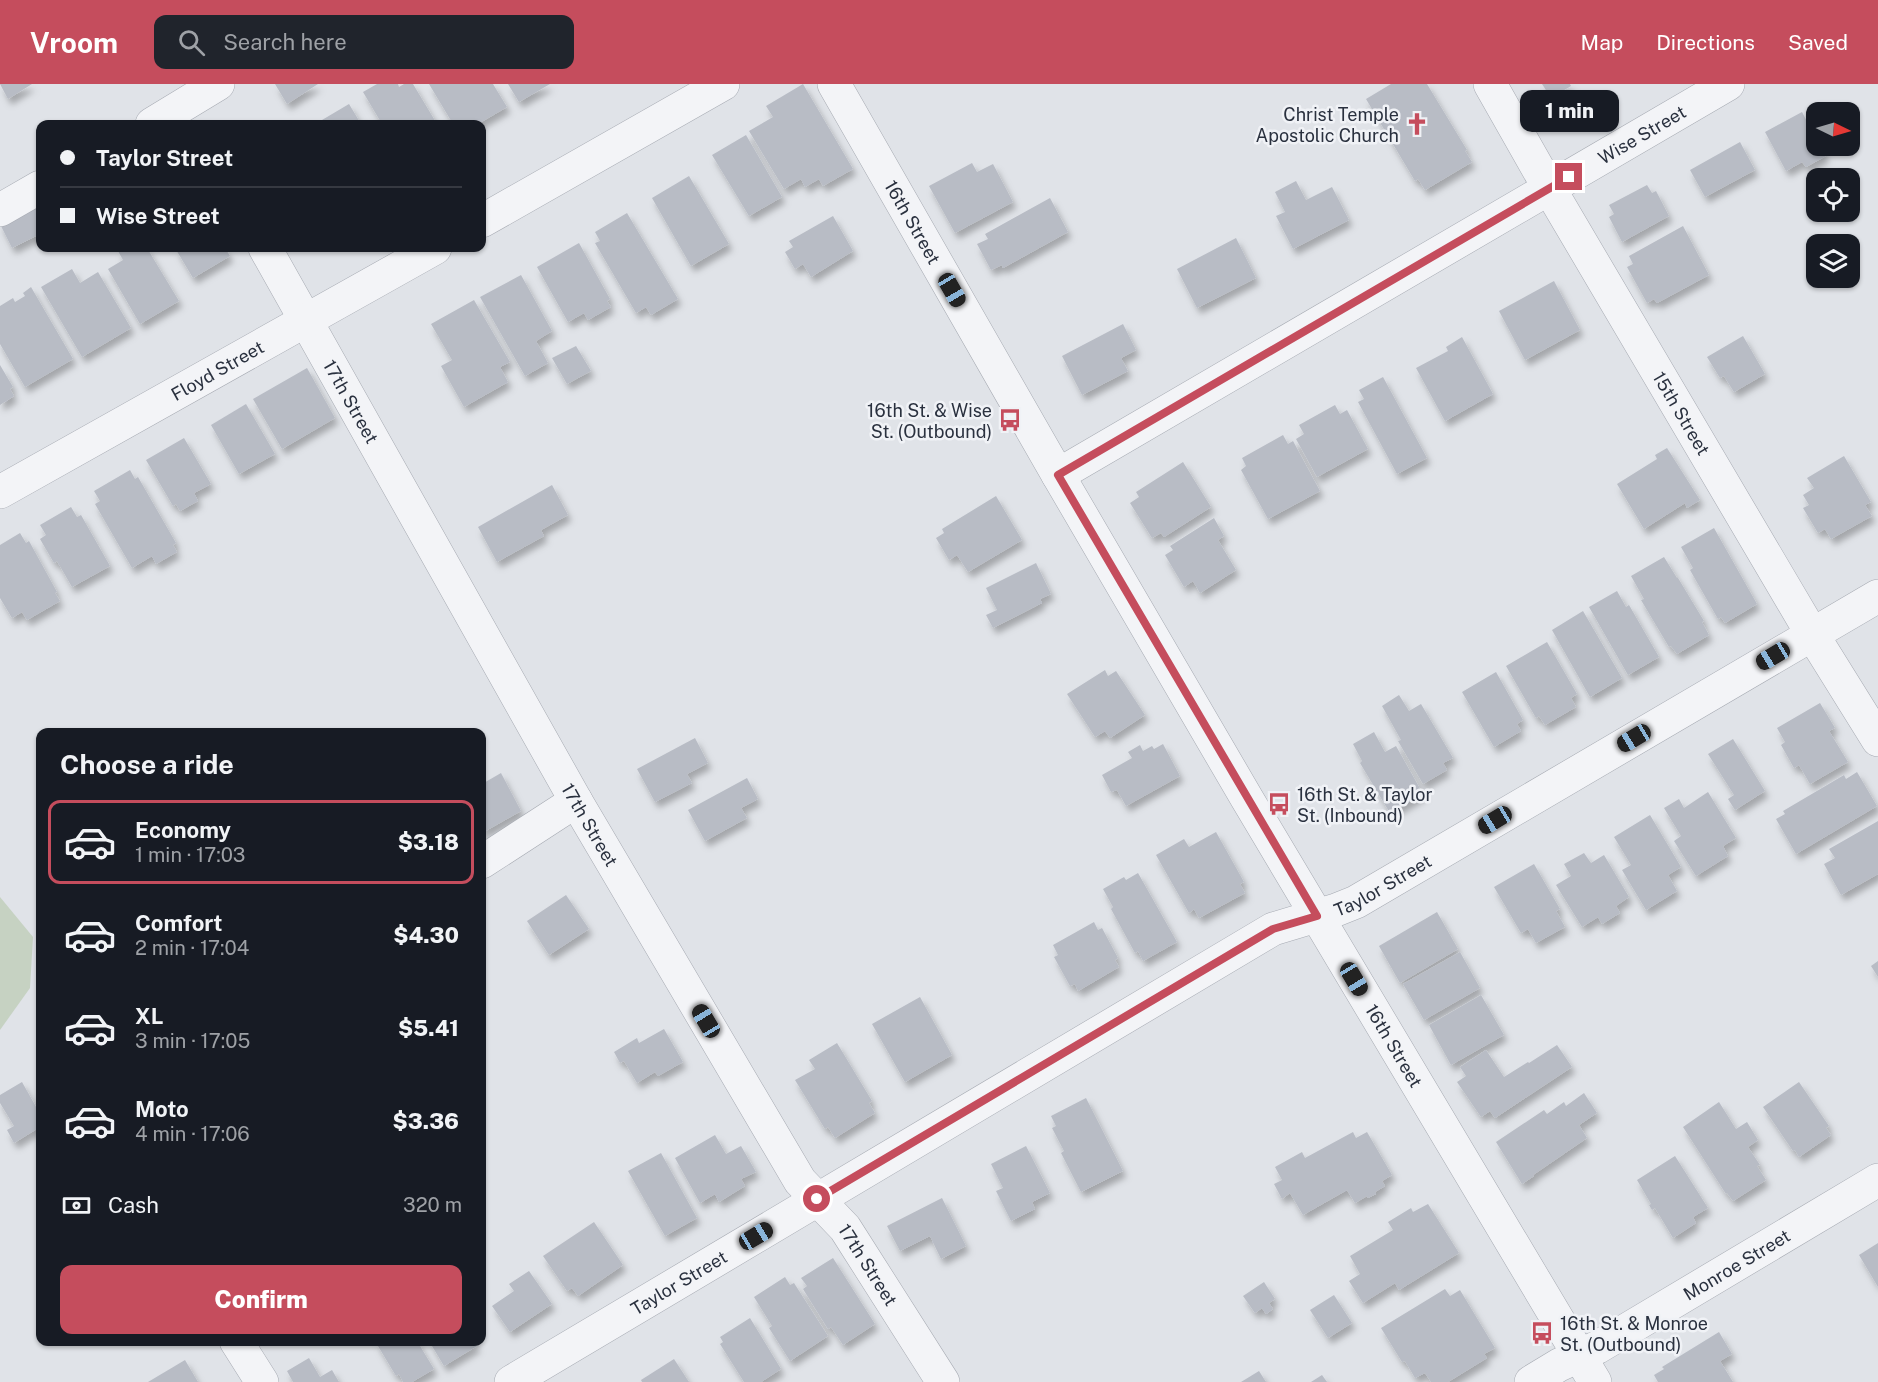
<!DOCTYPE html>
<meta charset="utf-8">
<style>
body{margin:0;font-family:"Public Sans",sans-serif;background:#20242c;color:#f1f3f6;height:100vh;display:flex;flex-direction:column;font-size:22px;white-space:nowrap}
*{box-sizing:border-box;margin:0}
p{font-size:20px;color:#9ea1a6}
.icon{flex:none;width:33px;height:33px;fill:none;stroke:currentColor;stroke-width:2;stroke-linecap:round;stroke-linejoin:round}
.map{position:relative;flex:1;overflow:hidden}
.details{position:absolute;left:36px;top:644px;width:450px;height:618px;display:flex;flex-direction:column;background:#171b24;border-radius:12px;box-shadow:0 2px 4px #0004}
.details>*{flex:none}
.banner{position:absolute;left:36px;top:36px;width:450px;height:132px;border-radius:12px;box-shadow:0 2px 4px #0004;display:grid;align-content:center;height:132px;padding:0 24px;background:#171b24}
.needle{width:39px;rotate:95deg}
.buttons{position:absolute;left:1806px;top:18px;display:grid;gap:12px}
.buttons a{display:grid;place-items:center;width:54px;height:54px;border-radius:12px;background:#171b24;box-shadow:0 2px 4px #0004;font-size:30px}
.end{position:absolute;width:27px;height:27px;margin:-14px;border:8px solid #c54d5d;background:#fff;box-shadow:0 0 0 3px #fff}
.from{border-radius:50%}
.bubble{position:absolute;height:42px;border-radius:12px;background:#171b24;box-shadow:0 2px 4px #0004;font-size:20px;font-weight:800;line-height:42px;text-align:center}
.car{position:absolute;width:18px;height:36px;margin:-18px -9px;border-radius:8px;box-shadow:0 0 4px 2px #0007;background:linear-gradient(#222 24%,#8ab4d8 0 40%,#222 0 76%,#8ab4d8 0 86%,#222 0)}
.banner b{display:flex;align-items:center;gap:21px;height:57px;font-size:22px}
.banner b+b{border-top:2px solid #363941}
.banner i{width:15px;height:15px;background:#f1f3f6}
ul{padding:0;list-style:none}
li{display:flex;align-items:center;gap:18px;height:84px;margin:0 12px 9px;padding:0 12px;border:3px solid transparent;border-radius:12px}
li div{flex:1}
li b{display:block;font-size:22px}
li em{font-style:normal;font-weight:800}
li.selected{border-color:#c54d5d}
li>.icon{width:54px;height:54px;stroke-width:1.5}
h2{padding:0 24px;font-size:27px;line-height:72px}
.pay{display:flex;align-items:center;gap:15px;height:66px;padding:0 24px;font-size:22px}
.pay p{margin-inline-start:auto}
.cta{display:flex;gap:12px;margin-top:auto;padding:12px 24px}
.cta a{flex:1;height:69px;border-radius:12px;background:#c54d5d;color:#fff;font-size:24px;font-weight:800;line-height:69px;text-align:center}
header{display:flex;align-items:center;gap:36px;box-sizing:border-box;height:84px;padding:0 30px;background:#c54d5d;color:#fff}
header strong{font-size:28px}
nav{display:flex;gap:33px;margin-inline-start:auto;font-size:21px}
.search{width:420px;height:54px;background:#20242c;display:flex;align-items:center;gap:15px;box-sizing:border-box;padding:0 21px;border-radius:12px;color:#9ea1a6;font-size:22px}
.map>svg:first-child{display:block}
.green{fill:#c6d2c2}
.building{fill:#b8bcc5;filter:url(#shadow)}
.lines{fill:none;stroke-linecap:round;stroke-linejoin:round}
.minor-casing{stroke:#a6aab2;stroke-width:34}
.minor{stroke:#f3f4f7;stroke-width:33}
.route{stroke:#c54d5d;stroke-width:8}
.labels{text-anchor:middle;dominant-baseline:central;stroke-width:5;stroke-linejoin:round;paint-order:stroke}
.poi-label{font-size:18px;fill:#2a313f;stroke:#f0f2f6;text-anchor:end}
.street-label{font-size:18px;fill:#2a313f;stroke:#f0f2f6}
</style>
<header>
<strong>Vroom</strong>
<div class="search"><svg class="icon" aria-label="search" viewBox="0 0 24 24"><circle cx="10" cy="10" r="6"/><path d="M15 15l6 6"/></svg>Search here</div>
<nav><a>Map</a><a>Directions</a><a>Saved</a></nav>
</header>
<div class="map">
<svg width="1878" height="1298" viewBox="0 0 1878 1298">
<defs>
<filter id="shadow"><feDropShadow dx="3.5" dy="6" stdDeviation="3" flood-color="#0004"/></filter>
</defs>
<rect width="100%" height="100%" fill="#e0e3e8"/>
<polygon class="green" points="0,813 33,853 30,904 0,946"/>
<g class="building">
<polygon points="0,0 32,0 8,15"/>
<polygon points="275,0 318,0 287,20"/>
<polygon points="377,0 398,0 399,3 404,0 413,0 437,40 382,40 363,8"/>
<polygon points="429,0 493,0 507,23 478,40 453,40"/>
<polygon points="508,0 550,0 519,18"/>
<polygon points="803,0 853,85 823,102 819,95 805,103 801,95 784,105 749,47 773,33 766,22"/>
<polygon points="1391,0 1427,0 1467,66 1465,67 1472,78 1425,106 1418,95 1415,97 1366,15"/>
<polygon points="1542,0 1570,0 1571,2 1551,14"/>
<polygon points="349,20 361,40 325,40 322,36"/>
<polygon points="1802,28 1816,55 1816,62 1820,62 1826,72 1806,83 1802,78 1786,87 1765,48"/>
<polygon points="746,51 782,113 749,132 712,71"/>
<polygon points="1740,58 1755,86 1705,113 1690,86"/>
<polygon points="972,79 977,88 993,80 1013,118 955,149 929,102"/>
<polygon points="689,92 729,160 691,182 652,114"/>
<polygon points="1296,97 1306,116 1332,103 1349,136 1293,165 1276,132 1285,128 1275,108"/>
<polygon points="1647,101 1652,109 1656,107 1669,132 1622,158 1609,133 1614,130 1609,121"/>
<polygon points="1050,114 1068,148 1003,184 1002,181 991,186 977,160 988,155 985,150"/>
<polygon points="36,119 40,129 40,150 12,164 0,140"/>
<polygon points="627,129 678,215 651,231 646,223 636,229 595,159 600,157 595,148"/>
<polygon points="833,132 853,167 811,193 803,180 795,185 785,168 793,163 789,157"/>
<polygon points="1683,142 1709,191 1657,219 1654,215 1647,219 1627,183 1633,180 1629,172"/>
<polygon points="1236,154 1256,194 1197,224 1177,185"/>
<polygon points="579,159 610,215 607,217 611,223 588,236 584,229 568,238 537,183"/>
<polygon points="125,164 147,164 179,217 140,240 108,185 123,176 118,167"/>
<polygon points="175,164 225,164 230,172 193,194"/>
<polygon points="72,185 80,199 98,188 131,244 82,273 41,203"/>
<polygon points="521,191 552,247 536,257 548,279 525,292 480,213"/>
<polygon points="1554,197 1580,246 1525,276 1499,227"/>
<polygon points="31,203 73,275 25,303 0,260 0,222 13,214 15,218 25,212 23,209"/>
<polygon points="474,216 510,278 500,283 508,298 464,323 441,282 452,276 431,240"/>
<polygon points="1123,240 1136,266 1121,274 1128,287 1082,311 1062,272"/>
<polygon points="1743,252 1765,290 1734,308 1724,292 1720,294 1707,273"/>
<polygon points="1462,253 1493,310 1445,337 1416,284 1448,267 1446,263"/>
<polygon points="576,262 591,287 567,300 552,274"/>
<polygon points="0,281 13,303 10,305 14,312 0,321"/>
<polygon points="307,284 335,334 282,365 253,315"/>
<polygon points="1383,293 1427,374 1397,390 1358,318 1364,315 1359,306"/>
<polygon points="246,320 275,370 239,390 211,341"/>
<polygon points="1335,321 1340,330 1347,326 1368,365 1317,393 1296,355 1304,350 1299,341"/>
<polygon points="1283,351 1288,360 1293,357 1320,407 1268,435 1241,386 1246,382 1242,374"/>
<polygon points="184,354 211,400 194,409 198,417 180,427 176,420 173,422 146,376"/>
<polygon points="1667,364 1700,416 1687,424 1685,419 1644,445 1617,400 1657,375 1655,371"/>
<polygon points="1844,372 1871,418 1865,421 1872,432 1831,455 1825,445 1818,449 1803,424 1809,421 1803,411 1814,404 1807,394"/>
<polygon points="1183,378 1211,423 1164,453 1161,449 1152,454 1130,419 1139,413 1136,408"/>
<polygon points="130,386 135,395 138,393 176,459 173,461 177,468 156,480 152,472 132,484 95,420 100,417 94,407"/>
<polygon points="552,401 568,431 541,446 544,452 497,478 478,443"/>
<polygon points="996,412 1022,456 968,488 957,471 949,476 936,454 944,449 942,445"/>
<polygon points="71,423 77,433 81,431 110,482 72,503 57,477 54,479 40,455 46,451 40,441"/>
<polygon points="1214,434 1224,452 1218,456 1236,486 1200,509 1193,497 1184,503 1165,471 1173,466 1170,462"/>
<polygon points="1714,444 1757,520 1725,539 1721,533 1718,535 1690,486 1693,484 1681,463"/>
<polygon points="20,449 26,459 29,457 57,508 55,509 60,517 27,536 22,528 12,534 0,514 0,461"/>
<polygon points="1664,473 1677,494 1678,494 1704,537 1702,538 1709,551 1677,570 1671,562 1669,563 1641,516 1644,515 1631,492"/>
<polygon points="1036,479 1051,510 1040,515 1042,519 993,544 986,531 997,526 986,504"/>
<polygon points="1617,507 1626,523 1629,521 1659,573 1628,591 1589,523"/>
<polygon points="1583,527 1622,594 1590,613 1552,546"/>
<polygon points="1547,558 1577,610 1571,614 1576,623 1545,641 1539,632 1536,634 1506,582"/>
<polygon points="1105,586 1108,592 1116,587 1145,631 1110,654 1105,647 1095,653 1067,610"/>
<polygon points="1496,588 1523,636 1517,640 1521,647 1494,663 1462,608"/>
<polygon points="1399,611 1409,627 1421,620 1453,674 1443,679 1447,686 1423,700 1398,657 1401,656 1382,622"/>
<polygon points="1820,619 1835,644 1829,647 1848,678 1810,700 1799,681 1794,684 1781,661 1785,658 1777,644"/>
<polygon points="1374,648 1385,668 1396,662 1423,710 1390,729 1360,679 1362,677 1353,660"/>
<polygon points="695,654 708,679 687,690 692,699 655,718 637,685"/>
<polygon points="1733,655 1765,707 1735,726 1728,715 1734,711 1708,670"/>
<polygon points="1163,660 1180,692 1126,722 1117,706 1111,708 1102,691 1132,674 1128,668 1140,661 1143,667 1152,662 1154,665"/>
<polygon points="1857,688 1877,722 1796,770 1776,735 1785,730 1783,727 1844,691 1846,695"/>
<polygon points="501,689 521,727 482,749 482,700"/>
<polygon points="747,694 758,715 741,724 747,734 705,757 688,726"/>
<polygon points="1708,708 1736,754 1723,762 1728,772 1696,792 1674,757 1681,752 1664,724 1679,715 1684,724"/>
<polygon points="1650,731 1681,783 1668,791 1677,807 1646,826 1622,786 1631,781 1614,753"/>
<polygon points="1878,737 1878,790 1841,811 1824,780 1835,774 1829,765"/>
<polygon points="1216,748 1244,798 1240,800 1245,809 1199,834 1194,825 1189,829 1156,771 1184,755 1189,763"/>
<polygon points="1584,769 1591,779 1604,771 1629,813 1616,822 1620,829 1602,840 1598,833 1582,843 1556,801 1571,792 1564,780"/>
<polygon points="1534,780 1560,825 1556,827 1565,843 1536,859 1528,845 1521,849 1494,803"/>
<polygon points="1138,789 1177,858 1143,877 1138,867 1135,869 1111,825 1113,823 1103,805 1124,793 1126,796"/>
<polygon points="566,811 589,845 549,871 527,837"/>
<polygon points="1437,828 1458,865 1400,899 1379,862"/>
<polygon points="1094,838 1098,846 1102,844 1118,874 1115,876 1119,883 1078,907 1075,900 1070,902 1054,873 1058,871 1053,861"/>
<polygon points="1460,868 1480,904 1424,936 1403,900"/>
<polygon points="1878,877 1878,893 1871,882"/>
<polygon points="1481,911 1504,951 1451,981 1429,941"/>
<polygon points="920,913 952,971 905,998 872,940"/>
<polygon points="664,945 683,978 658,992 655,988 637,999 624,977 620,979 614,968 637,954 639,959"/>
<polygon points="837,959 872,1017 869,1019 875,1029 835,1054 828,1043 825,1045 795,996 815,985 809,976"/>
<polygon points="1557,961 1572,983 1495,1034 1490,1027 1481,1033 1457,998 1466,992 1460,983 1486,966 1504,993 1528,978 1529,979"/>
<polygon points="22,998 40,1030 40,1043 14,1059 7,1046 14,1042 0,1019 0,1011"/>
<polygon points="1799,998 1829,1042 1826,1044 1831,1051 1799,1073 1795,1066 1793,1067 1763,1023"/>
<polygon points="1584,1009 1597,1029 1579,1041 1587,1054 1533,1091 1534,1092 1522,1100 1496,1058 1544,1026 1547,1030 1564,1018 1566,1022"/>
<polygon points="1086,1014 1123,1087 1081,1108 1061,1069 1064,1067 1052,1044 1056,1042 1051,1032"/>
<polygon points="1719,1018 1736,1045 1747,1038 1758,1056 1748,1063 1760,1081 1757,1082 1766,1096 1733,1117 1727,1109 1726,1110 1683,1043"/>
<polygon points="1353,1048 1356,1054 1367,1048 1392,1091 1382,1097 1385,1102 1375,1108 1376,1110 1368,1114 1367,1112 1355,1119 1347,1106 1303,1131 1290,1109 1282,1115 1274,1100 1282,1096 1275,1083 1302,1068 1305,1074"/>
<polygon points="715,1051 726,1070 741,1062 756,1088 741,1095 745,1102 719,1118 715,1110 700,1119 675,1074"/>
<polygon points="1026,1062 1050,1109 1032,1118 1035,1125 1011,1137 996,1107 1003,1104 991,1080"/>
<polygon points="661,1069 697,1134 665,1152 628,1087"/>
<polygon points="1675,1072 1708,1124 1693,1133 1696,1139 1673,1154 1655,1124 1652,1126 1649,1121 1651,1120 1637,1096"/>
<polygon points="942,1114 966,1162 941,1175 930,1152 900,1167 887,1142"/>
<polygon points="1428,1120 1459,1169 1399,1206 1395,1199 1363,1219 1349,1197 1360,1190 1350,1172 1393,1146 1388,1138 1411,1124 1413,1128"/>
<polygon points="594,1138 623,1181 578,1212 572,1204 567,1207 543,1172"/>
<polygon points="1878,1159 1878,1203 1859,1171"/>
<polygon points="833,1174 875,1240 843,1261 831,1243 828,1245 803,1205 807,1202 801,1194"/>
<polygon points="529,1187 552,1220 510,1248 492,1222 514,1207 509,1200"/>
<polygon points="785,1193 790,1201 794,1199 828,1252 790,1277 769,1244 772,1242 754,1213"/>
<polygon points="1264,1198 1275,1215 1269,1219 1273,1225 1266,1230 1262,1224 1255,1229 1243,1212"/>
<polygon points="1445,1205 1450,1212 1460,1206 1495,1264 1484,1270 1487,1274 1448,1298 1431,1298 1425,1289 1415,1294 1405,1277 1402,1278 1381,1244"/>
<polygon points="1334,1211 1352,1239 1328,1254 1310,1226"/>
<polygon points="750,1234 781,1285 761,1298 744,1298 720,1260 723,1258 720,1253"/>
<polygon points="1719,1248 1732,1270 1720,1277 1733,1298 1658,1298 1654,1291 1664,1285 1662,1283"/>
<polygon points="375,1257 417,1257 434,1285 412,1298 403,1298 399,1290 396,1292"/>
<polygon points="429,1257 474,1257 477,1262 444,1282"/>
<polygon points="309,1274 320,1293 332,1286 339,1298 293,1298 287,1287"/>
<polygon points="674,1275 689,1298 642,1298 641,1296"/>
<polygon points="185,1276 198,1298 148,1298"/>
<polygon points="1259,1287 1266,1298 1241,1298"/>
<polygon points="1322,1291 1327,1298 1311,1298"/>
</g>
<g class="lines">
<g class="minor-casing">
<g id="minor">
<path id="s1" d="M 834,0 L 1058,391 L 1246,713 L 1595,1298"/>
<path id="s2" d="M 1490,0 L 1549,104 L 1812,550 L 1878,656"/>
<polyline points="152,40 218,0"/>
<polyline points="0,126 40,103"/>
<polyline points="482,137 723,0"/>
<path id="s3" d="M 265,164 L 576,717 L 800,1097 L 845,1144 L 943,1298"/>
<path id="s4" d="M 1058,391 L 1728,0"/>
<path id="s5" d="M 0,408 L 435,164"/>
<polyline points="482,778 576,717"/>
<polyline points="236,1257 262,1298"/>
<path id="s6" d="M 511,1298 L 1273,845 L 1336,826 L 1356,818 L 1878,512"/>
<path id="s7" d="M 1531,1298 L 1559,1281 L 1598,1263 L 1878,1096"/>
</g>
</g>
<use href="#minor" class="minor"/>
</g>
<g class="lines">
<polyline class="route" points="817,1115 1273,845 1317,832 1058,391 1569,93"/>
</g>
<defs>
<g id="church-bare" transform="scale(1.8)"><path d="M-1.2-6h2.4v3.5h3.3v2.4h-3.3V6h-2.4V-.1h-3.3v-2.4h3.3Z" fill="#c54d5d" stroke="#f0f2f6" stroke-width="2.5" paint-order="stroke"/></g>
<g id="bus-bare" transform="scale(1.8)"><path d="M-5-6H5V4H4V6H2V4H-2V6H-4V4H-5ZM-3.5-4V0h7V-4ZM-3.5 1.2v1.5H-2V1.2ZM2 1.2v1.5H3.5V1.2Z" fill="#c54d5d" stroke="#f0f2f6" stroke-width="2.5" paint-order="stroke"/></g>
</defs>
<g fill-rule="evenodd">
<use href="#church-bare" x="1417" y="40"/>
<use href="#bus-bare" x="1010" y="336"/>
<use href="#bus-bare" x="1279" y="720"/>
<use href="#bus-bare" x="1542" y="1249"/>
</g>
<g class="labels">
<g class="poi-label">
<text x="1399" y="30">Christ Temple<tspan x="1399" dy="21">Apostolic Church</tspan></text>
<text x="992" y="326">16th St. &amp; Wise<tspan x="992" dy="21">St. (Outbound)</tspan></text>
<text x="1297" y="710" text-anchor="start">16th St. &amp; Taylor<tspan x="1297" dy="21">St. (Inbound)</tspan></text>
<text x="1560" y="1239" text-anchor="start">16th St. &amp; Monroe<tspan x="1560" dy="21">St. (Outbound)</tspan></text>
</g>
<g class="street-label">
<text stroke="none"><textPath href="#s4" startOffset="676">Wise Street</textPath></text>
<text stroke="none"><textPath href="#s1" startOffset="159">16th Street</textPath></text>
<text stroke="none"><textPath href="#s5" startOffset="249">Floyd Street</textPath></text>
<text stroke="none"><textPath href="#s3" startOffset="176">17th Street</textPath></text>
<text stroke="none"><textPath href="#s2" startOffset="381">15th Street</textPath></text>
<text stroke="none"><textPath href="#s3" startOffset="662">17th Street</textPath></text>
<text stroke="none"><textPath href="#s6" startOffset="1005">Taylor Street</textPath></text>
<text stroke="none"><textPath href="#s1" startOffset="1113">16th Street</textPath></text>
<text stroke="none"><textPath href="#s7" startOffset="237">Monroe Street</textPath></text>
<text stroke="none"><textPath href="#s3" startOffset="1184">17th Street</textPath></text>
<text stroke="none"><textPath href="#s6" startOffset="195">Taylor Street</textPath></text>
</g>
</g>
</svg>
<div class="buttons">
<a><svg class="needle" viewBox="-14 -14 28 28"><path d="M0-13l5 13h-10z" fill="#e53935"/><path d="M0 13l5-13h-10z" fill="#9ea1a6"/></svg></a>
<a><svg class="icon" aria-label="locate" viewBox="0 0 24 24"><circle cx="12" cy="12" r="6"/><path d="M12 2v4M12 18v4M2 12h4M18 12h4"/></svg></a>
<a><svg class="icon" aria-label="layers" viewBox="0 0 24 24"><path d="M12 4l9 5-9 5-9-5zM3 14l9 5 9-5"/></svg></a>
</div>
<i class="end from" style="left:817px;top:1115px"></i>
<i class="end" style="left:1569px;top:93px"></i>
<div class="bubble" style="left:1520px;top:6px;width:99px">1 min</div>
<i class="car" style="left:952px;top:206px;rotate:150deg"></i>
<i class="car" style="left:1773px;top:572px;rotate:239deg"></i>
<i class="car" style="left:1634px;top:654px;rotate:239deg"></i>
<i class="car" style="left:1495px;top:736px;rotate:239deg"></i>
<i class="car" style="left:1354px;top:895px;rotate:149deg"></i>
<i class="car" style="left:706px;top:937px;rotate:329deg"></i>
<i class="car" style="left:756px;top:1152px;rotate:59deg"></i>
<div class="banner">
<b><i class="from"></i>Taylor Street</b>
<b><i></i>Wise Street</b>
</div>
<section class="details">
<h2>Choose a ride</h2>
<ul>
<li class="selected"><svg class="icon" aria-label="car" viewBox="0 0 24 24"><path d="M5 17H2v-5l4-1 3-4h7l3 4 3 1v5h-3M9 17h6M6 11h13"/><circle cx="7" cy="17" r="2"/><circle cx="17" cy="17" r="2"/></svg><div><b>Economy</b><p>1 min · 17:03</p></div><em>$3.18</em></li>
<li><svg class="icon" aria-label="car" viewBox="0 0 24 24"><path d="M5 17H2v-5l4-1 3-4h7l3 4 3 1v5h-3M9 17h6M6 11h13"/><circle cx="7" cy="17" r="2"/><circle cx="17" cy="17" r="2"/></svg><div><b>Comfort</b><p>2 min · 17:04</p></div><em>$4.30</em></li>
<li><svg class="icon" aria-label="car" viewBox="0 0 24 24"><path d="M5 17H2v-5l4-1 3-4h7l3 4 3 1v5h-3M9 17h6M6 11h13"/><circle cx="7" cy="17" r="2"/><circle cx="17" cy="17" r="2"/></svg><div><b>XL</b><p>3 min · 17:05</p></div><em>$5.41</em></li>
<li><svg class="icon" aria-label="car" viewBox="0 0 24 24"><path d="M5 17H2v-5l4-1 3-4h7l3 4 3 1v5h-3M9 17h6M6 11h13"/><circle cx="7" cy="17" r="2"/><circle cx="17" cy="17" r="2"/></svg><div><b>Moto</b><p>4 min · 17:06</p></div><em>$3.36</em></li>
</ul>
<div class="pay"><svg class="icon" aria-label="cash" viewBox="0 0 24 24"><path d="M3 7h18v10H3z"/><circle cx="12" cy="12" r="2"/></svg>Cash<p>320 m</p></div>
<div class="cta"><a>Confirm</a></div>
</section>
</div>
